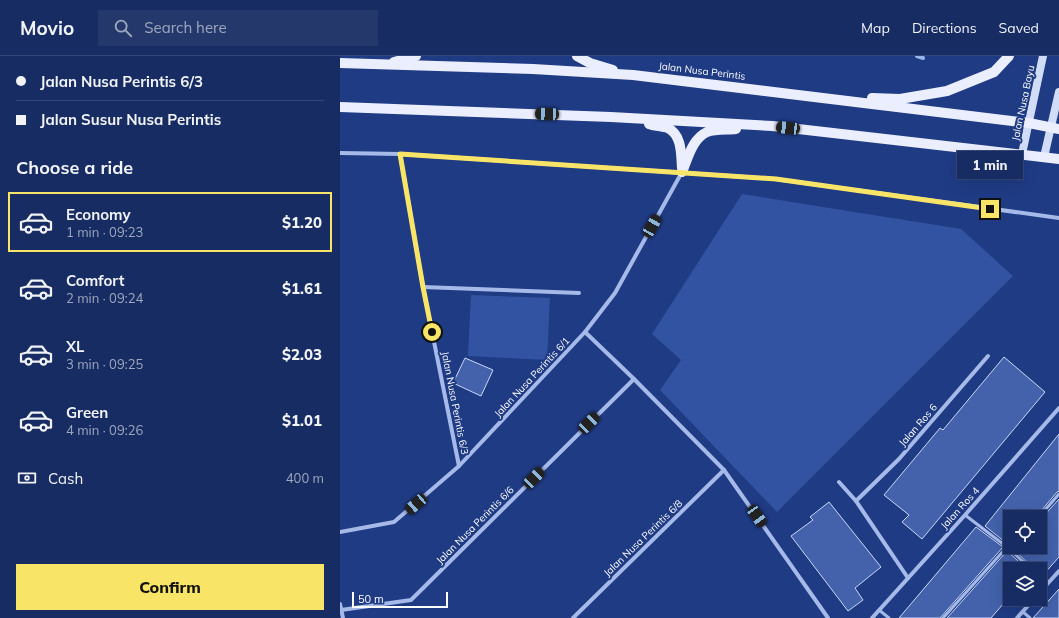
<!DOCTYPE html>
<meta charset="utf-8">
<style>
body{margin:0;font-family:Mulish,sans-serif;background:#24386c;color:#f1f3f6;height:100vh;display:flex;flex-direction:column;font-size:15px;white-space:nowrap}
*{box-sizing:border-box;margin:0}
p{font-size:13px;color:#9ea7be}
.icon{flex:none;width:22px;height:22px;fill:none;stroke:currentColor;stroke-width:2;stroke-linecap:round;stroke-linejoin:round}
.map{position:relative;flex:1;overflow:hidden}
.panel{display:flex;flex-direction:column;background:#172c63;width:340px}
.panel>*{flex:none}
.banner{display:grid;align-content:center;height:88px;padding:0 16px;background:#172c63}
.tools{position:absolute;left:663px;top:454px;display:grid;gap:8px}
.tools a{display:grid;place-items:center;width:44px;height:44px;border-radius:0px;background:#172c63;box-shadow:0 4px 16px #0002,0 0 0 1px #364878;font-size:20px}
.scale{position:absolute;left:12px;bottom:10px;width:96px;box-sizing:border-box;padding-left:4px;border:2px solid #fff;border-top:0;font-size:11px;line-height:14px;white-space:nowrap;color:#fff;-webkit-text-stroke:3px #1f3b84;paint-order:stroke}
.end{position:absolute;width:18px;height:18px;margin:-9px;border:5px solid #f8e466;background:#111;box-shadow:0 0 0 2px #111}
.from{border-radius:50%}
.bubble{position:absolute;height:28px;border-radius:0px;background:#172c63;box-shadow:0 4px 16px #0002,0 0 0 1px #364878;font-size:13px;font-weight:800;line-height:28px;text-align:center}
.car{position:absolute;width:12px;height:24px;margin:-12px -6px;border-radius:5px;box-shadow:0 0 3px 1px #0007;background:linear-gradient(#222 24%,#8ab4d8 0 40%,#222 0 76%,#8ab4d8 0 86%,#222 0)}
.banner b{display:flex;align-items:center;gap:14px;height:38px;font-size:15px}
.banner b+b{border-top:1px solid #364878}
.banner i{width:10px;height:10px;background:#f1f3f6}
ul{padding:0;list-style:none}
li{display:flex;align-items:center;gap:12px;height:60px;margin:0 8px 6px;padding:0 8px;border:2px solid transparent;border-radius:0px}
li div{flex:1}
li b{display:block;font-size:15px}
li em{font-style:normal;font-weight:800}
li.current{border-color:#f8e466}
li>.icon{width:36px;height:36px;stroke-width:1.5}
h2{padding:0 16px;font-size:18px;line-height:48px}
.pay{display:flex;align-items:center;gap:10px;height:44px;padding:0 16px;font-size:15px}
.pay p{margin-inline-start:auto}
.button{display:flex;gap:8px;margin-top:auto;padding:8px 16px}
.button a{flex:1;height:46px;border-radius:0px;background:#f8e466;color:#111;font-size:16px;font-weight:800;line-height:46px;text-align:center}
header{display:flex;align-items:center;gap:24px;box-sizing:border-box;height:56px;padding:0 20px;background:#172c63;border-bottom:1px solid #364878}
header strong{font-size:19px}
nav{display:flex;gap:22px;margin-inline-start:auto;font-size:14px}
.search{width:280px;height:36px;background:#24386c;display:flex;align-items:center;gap:10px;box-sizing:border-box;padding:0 14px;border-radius:0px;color:#9ea7be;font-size:15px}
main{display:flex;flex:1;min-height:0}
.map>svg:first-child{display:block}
.green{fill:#3253a2}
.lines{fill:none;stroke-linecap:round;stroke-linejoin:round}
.stream{stroke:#99b3eb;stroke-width:4}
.building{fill:#4362ab;stroke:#cad8f7}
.service{stroke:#a6baea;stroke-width:3}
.minor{stroke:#a6baea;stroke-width:4}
.secondary{stroke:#d1dcf7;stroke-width:8}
.primary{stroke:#eaeefe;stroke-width:10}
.route{stroke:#f8e466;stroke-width:5}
.labels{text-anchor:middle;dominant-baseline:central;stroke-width:4;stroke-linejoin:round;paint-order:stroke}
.street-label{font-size:10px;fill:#fff;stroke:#1f3b84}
</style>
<header>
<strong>Movio</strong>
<div class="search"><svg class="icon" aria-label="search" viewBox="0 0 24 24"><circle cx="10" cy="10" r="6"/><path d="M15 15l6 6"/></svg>Search here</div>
<nav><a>Map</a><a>Directions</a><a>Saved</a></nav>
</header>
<main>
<section class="panel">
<div class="banner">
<b><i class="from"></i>Jalan Nusa Perintis 6/3</b>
<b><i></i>Jalan Susur Nusa Perintis</b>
</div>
<h2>Choose a ride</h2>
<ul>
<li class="current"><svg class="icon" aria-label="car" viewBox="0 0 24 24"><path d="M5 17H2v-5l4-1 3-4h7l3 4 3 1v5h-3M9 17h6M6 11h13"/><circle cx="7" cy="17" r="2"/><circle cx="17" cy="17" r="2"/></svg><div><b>Economy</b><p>1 min · 09:23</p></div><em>$1.20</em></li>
<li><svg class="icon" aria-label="car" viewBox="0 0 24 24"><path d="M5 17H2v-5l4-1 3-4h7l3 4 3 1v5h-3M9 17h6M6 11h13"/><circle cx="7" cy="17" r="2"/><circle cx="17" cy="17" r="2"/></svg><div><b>Comfort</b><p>2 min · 09:24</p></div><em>$1.61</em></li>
<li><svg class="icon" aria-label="car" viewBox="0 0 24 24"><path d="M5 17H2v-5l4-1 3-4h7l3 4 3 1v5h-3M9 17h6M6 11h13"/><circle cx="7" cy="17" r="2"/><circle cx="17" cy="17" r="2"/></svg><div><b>XL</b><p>3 min · 09:25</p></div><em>$2.03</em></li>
<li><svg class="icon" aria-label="car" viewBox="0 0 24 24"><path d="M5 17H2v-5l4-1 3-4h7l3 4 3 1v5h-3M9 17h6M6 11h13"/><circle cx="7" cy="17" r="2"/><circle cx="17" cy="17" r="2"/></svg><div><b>Green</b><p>4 min · 09:26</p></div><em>$1.01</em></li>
</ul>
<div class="pay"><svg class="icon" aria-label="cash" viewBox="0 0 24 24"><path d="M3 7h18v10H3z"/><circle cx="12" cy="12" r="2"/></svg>Cash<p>400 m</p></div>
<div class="button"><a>Confirm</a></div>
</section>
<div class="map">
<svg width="719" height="562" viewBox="0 0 719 562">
<rect width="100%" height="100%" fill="#1f3b84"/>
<g class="green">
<polygon points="402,138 621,173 673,220 437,456 320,334 341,304 312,278"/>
<polygon points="131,239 210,242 207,304 128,300"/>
</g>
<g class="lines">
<polyline class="stream" points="577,0 583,2"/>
</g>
<g class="building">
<polygon points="664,301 705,336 582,483 562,466 569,459 544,439 600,372 603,374"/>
<polygon points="125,302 153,314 141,340 113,327"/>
<polygon points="719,378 719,435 717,436 696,461 670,461 670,490 645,470"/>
<polygon points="719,443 719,501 703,519 700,517 700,513 694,513 671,491 700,491 700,464"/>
<polygon points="489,446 541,511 515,532 523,544 508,555 451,480 473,464 470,461"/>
<polygon points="636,471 663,491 600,562 559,562"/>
<polygon points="667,495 687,513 670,513 670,540 651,562 607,562"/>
<polygon points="719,533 719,562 693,562"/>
</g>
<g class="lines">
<g class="service">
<polyline points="625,459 667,491 691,513"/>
<polyline points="699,461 719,438"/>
<polyline points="700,521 707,528"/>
<polyline points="539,554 549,562"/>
<polyline points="683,556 690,562"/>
<polyline points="603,562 667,491"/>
</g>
<g class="minor">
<polyline points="0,97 60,98 435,123 719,162"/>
<polyline points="60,98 83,231 119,410"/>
<polyline points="83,231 239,237"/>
<polyline points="245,276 294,323 384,414 488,562"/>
<polyline points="499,426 516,445 568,522"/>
<polyline points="516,445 559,403 648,300"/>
<polyline points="0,476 54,466 119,410 245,276 275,237 342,116"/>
<polyline points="700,536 719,515"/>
<polyline points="0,548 3,562"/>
<polyline points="1,554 71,544 294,323"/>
<polyline points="233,562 384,414"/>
<polyline points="532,562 625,459 719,352"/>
<polyline points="677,562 694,543"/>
</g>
<g class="secondary">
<polyline points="682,98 703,0"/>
<polyline points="704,101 719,36"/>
</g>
<g class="primary">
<polyline points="237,0 250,7 273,14"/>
<polyline points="54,6 76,0"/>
<polyline points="0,7 193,13 293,19 689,67 719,73"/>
<polyline points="532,42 560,43 607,35 654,16 669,0"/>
<polyline points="0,51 271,61 432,70 719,103"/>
<path d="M 309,68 C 314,70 322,70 328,72 C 342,79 341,98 342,112"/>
<path d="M 342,116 C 348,102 352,83 367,76 C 375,73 388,74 396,73"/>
</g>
</g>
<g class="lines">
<polyline class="route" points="92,276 83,231 60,98 436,123 650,153"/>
</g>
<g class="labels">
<g class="street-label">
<text transform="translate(362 15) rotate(7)">Jalan Nusa Perintis</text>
<text transform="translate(683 47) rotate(-78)">Jalan Nusa Bayu</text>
<text transform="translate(192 321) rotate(-47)">Jalan Nusa Perintis 6/1</text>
<text transform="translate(115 347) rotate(79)">Jalan Nusa Perintis 6/3</text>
<text transform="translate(578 369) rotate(-49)">Jalan Ros 6</text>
<text transform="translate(620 452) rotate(-48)">Jalan Ros 4</text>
<text transform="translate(135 469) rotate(-45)">Jalan Nusa Perintis 6/6</text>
<text transform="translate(303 482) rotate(-44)">Jalan Nusa Perintis 6/8</text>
</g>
</g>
</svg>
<div class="tools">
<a><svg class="icon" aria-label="locate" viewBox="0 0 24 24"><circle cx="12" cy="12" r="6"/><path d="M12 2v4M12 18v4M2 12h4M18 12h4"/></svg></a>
<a><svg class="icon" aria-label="layers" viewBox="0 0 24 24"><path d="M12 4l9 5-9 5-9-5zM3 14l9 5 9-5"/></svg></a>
</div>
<div class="scale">50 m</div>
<i class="end from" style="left:92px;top:276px"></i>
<i class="end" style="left:650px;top:153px"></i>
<div class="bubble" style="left:617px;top:95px;width:66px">1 min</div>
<i class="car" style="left:207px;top:58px;rotate:272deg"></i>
<i class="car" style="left:448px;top:72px;rotate:276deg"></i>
<i class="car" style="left:312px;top:170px;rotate:30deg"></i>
<i class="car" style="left:249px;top:367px;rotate:45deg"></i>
<i class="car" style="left:194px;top:422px;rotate:45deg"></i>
<i class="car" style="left:76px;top:448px;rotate:229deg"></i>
<i class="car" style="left:417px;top:460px;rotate:145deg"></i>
</div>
</main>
